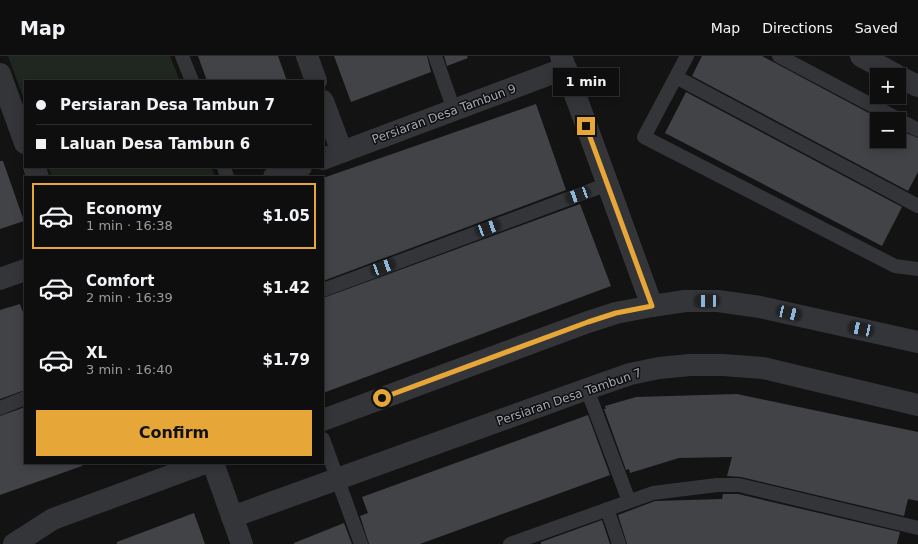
<!DOCTYPE html>
<meta charset="utf-8">
<style>
body{margin:0;font-family:"DejaVu Sans",sans-serif;background:#1c1c1d;color:#f1f3f6;height:100vh;display:flex;flex-direction:column;font-size:15px;white-space:nowrap}
*{box-sizing:border-box;margin:0}
p{font-size:13px;color:#9b9c9e}
.icon{flex:none;width:22px;height:22px;fill:none;stroke:currentColor;stroke-width:2;stroke-linecap:round;stroke-linejoin:round}
.map{position:relative;flex:1;overflow:hidden}
.panel{position:absolute;left:24px;top:120px;width:300px;height:288px;display:flex;flex-direction:column;background:#0e0e0f;border-radius:0px;box-shadow:0 2px 10px #0003,0 0 0 1px #2e2e2f}
.panel>*{flex:none}
.top-card{position:absolute;left:24px;top:24px;width:300px;height:88px;border-radius:0px;box-shadow:0 2px 10px #0003,0 0 0 1px #2e2e2f;display:grid;align-content:center;height:88px;padding:0 12px;background:#0e0e0f}
.buttons{position:absolute;left:870px;top:12px;display:grid;gap:8px}
.buttons a{display:grid;place-items:center;width:36px;height:36px;border-radius:0px;background:#0e0e0f;box-shadow:0 2px 10px #0003,0 0 0 1px #2e2e2f;font-size:20px}
.end{position:absolute;width:18px;height:18px;margin:-9px;border:5px solid #e7a738;background:#111;box-shadow:0 0 0 2px #111}
.from{border-radius:50%}
.bubble{position:absolute;height:28px;border-radius:0px;background:#0e0e0f;box-shadow:0 2px 10px #0003,0 0 0 1px #2e2e2f;font-size:13px;font-weight:600;line-height:28px;text-align:center}
.car{position:absolute;width:12px;height:24px;margin:-12px -6px;border-radius:5px;box-shadow:0 0 3px 1px #0007;background:linear-gradient(#222 24%,#8ab4d8 0 40%,#222 0 76%,#8ab4d8 0 86%,#222 0)}
.top-card b{display:flex;align-items:center;gap:14px;height:38px;font-size:15px}
.top-card b+b{border-top:1px solid #2e2e2f}
.top-card i{width:10px;height:10px;background:#f1f3f6}
ul{padding:7px 0 0;list-style:none}
li{display:flex;align-items:center;gap:12px;height:66px;margin:0 8px 6px;padding:0 4px;border:2px solid transparent;border-radius:0px}
li div{flex:1}
li b{display:block;font-size:15px}
li em{font-style:normal;font-weight:600}
li.on{border-color:#e7a738}
li>.icon{width:36px;height:36px;stroke-width:1.5}
.cta{display:flex;gap:8px;margin-top:auto;padding:8px 12px}
.cta a{flex:1;height:46px;border-radius:0px;background:#e7a738;color:#111;font-size:16px;font-weight:600;line-height:46px;text-align:center}
header{display:flex;align-items:center;gap:24px;box-sizing:border-box;height:56px;padding:0 20px;background:#0e0e0f;border-bottom:1px solid #2e2e2f}
header strong{font-size:19px}
nav{display:flex;gap:22px;margin-inline-start:auto;font-size:14px}
.map>svg:first-child{display:block}
.green{fill:#1f2720}
.building{fill:#424347}
.lines{fill:none;stroke-linecap:round;stroke-linejoin:round}
.lane{stroke:#343539;stroke-width:14}
.street{stroke:#343539;stroke-width:22}
.route{stroke:#e7a738;stroke-width:5}
.labels{text-anchor:middle;dominant-baseline:central;stroke-width:3;stroke-linejoin:round;paint-order:stroke}
.street-label{font-size:12px;fill:#a5aab4;stroke:#0e0e0f}
</style>
<header>
<strong>Map</strong>
<nav><a>Map</a><a>Directions</a><a>Saved</a></nav>
</header>
<div class="map">
<svg width="918" height="488" viewBox="0 0 918 488">
<rect width="100%" height="100%" fill="#131314"/>
<g class="green">
<polygon points="8,0 170,0 180,25 25,25 25,46"/>
<polygon points="48,111 211,111 215,121 52,121"/>
</g>
<g class="building">
<polygon points="198,0 278,0 287,25 207,25"/>
<polygon points="334,0 427,0 431,16 351,46"/>
<polygon points="444,0 467,0 468,2 447,10"/>
<polygon points="702,0 762,0 880,63 877,63 877,85 899,85 899,74 918,82 918,116 908,135 694,21 692,20"/>
<polygon points="686,36 902,151 882,190 665,77"/>
<polygon points="536,48 566,134 323,225 323,122"/>
<polygon points="0,105 3,105 24,165 0,173"/>
<polygon points="580,148 611,230 323,337 323,242"/>
<polygon points="20,248 25,262 25,334 0,343 0,254"/>
<polygon points="737,338 918,376 918,445 908,443 904,460 741,421 727,420 732,401 679,402 630,417 629,413 626,414 604,353 606,353 605,350 636,341"/>
<polygon points="25,351 25,407 81,407 82,410 0,439 0,360"/>
<polygon points="588,359 610,419 420,488 369,488 360,460 368,457 362,441"/>
<polygon points="723,438 738,438 900,476 897,488 627,488 618,459 655,445 722,443"/>
<polygon points="194,457 205,488 117,488 117,486"/>
<polygon points="602,464 610,488 541,488 541,486"/>
<polygon points="344,467 352,488 294,488 294,487"/>
</g>
<g class="lines">
<g class="lane">
<polyline points="182,0 192,25"/>
<polyline points="435,0 454,54"/>
<polyline points="687,0 644,81 895,210 918,213"/>
<polyline points="779,0 898,63"/>
<polyline points="676,21 918,150"/>
<polyline points="899,64 918,74"/>
<polyline points="224,111 227,121"/>
<polyline points="323,234 608,128"/>
<polyline points="587,333 629,445"/>
<polyline points="0,352 25,342"/>
<polyline points="323,383 361,488"/>
<polyline points="607,453 619,488"/>
<polyline points="510,488 653,437 717,429 739,429 918,472"/>
</g>
<g class="street">
<polyline points="307,0 316,25"/>
<polyline points="561,0 652,250"/>
<polyline points="861,0 896,19"/>
<polyline points="0,18 25,87"/>
<polyline points="899,21 918,30"/>
<polyline points="323,45 342,96"/>
<polyline points="323,103 566,12"/>
<polyline points="34,111 38,121"/>
<polyline points="274,121 301,111"/>
<polyline points="0,223 25,214"/>
<polyline points="323,364 588,266 616,257 652,250 685,245 718,245 760,251 918,286"/>
<polyline points="213,407 242,488"/>
<polyline points="232,461 587,333 630,318 659,312 690,309 723,309 763,312 918,349"/>
<polyline points="14,488 53,463 205,407"/>
</g>
</g>
<g class="lines">
<polyline class="route" points="382,342 588,266 616,257 652,250 586,70"/>
</g>
<g class="labels">
<g class="street-label">
<text transform="translate(444 58) rotate(-20)">Persiaran Desa Tambun 9</text>
<text transform="translate(569 341) rotate(-19)">Persiaran Desa Tambun 7</text>
</g>
</g>
</svg>
<div class="buttons">
<a>+</a>
<a>−</a>
</div>
<i class="end from" style="left:382px;top:342px"></i>
<i class="end" style="left:586px;top:70px"></i>
<div class="bubble" style="left:553px;top:12px;width:66px">1 min</div>
<i class="car" style="left:578px;top:139px;rotate:250deg"></i>
<i class="car" style="left:488px;top:172px;rotate:70deg"></i>
<i class="car" style="left:383px;top:211px;rotate:70deg"></i>
<i class="car" style="left:707px;top:245px;rotate:269deg"></i>
<i class="car" style="left:789px;top:257px;rotate:103deg"></i>
<i class="car" style="left:861px;top:273px;rotate:282deg"></i>
<div class="top-card">
<b><i class="from"></i>Persiaran Desa Tambun 7</b>
<b><i></i>Laluan Desa Tambun 6</b>
</div>
<section class="panel">
<ul>
<li class="on"><svg class="icon" aria-label="car" viewBox="0 0 24 24"><path d="M5 17H2v-5l4-1 3-4h7l3 4 3 1v5h-3M9 17h6M6 11h13"/><circle cx="7" cy="17" r="2"/><circle cx="17" cy="17" r="2"/></svg><div><b>Economy</b><p>1 min · 16:38</p></div><em>$1.05</em></li>
<li><svg class="icon" aria-label="car" viewBox="0 0 24 24"><path d="M5 17H2v-5l4-1 3-4h7l3 4 3 1v5h-3M9 17h6M6 11h13"/><circle cx="7" cy="17" r="2"/><circle cx="17" cy="17" r="2"/></svg><div><b>Comfort</b><p>2 min · 16:39</p></div><em>$1.42</em></li>
<li><svg class="icon" aria-label="car" viewBox="0 0 24 24"><path d="M5 17H2v-5l4-1 3-4h7l3 4 3 1v5h-3M9 17h6M6 11h13"/><circle cx="7" cy="17" r="2"/><circle cx="17" cy="17" r="2"/></svg><div><b>XL</b><p>3 min · 16:40</p></div><em>$1.79</em></li>
</ul>
<div class="cta"><a>Confirm</a></div>
</section>
</div>
